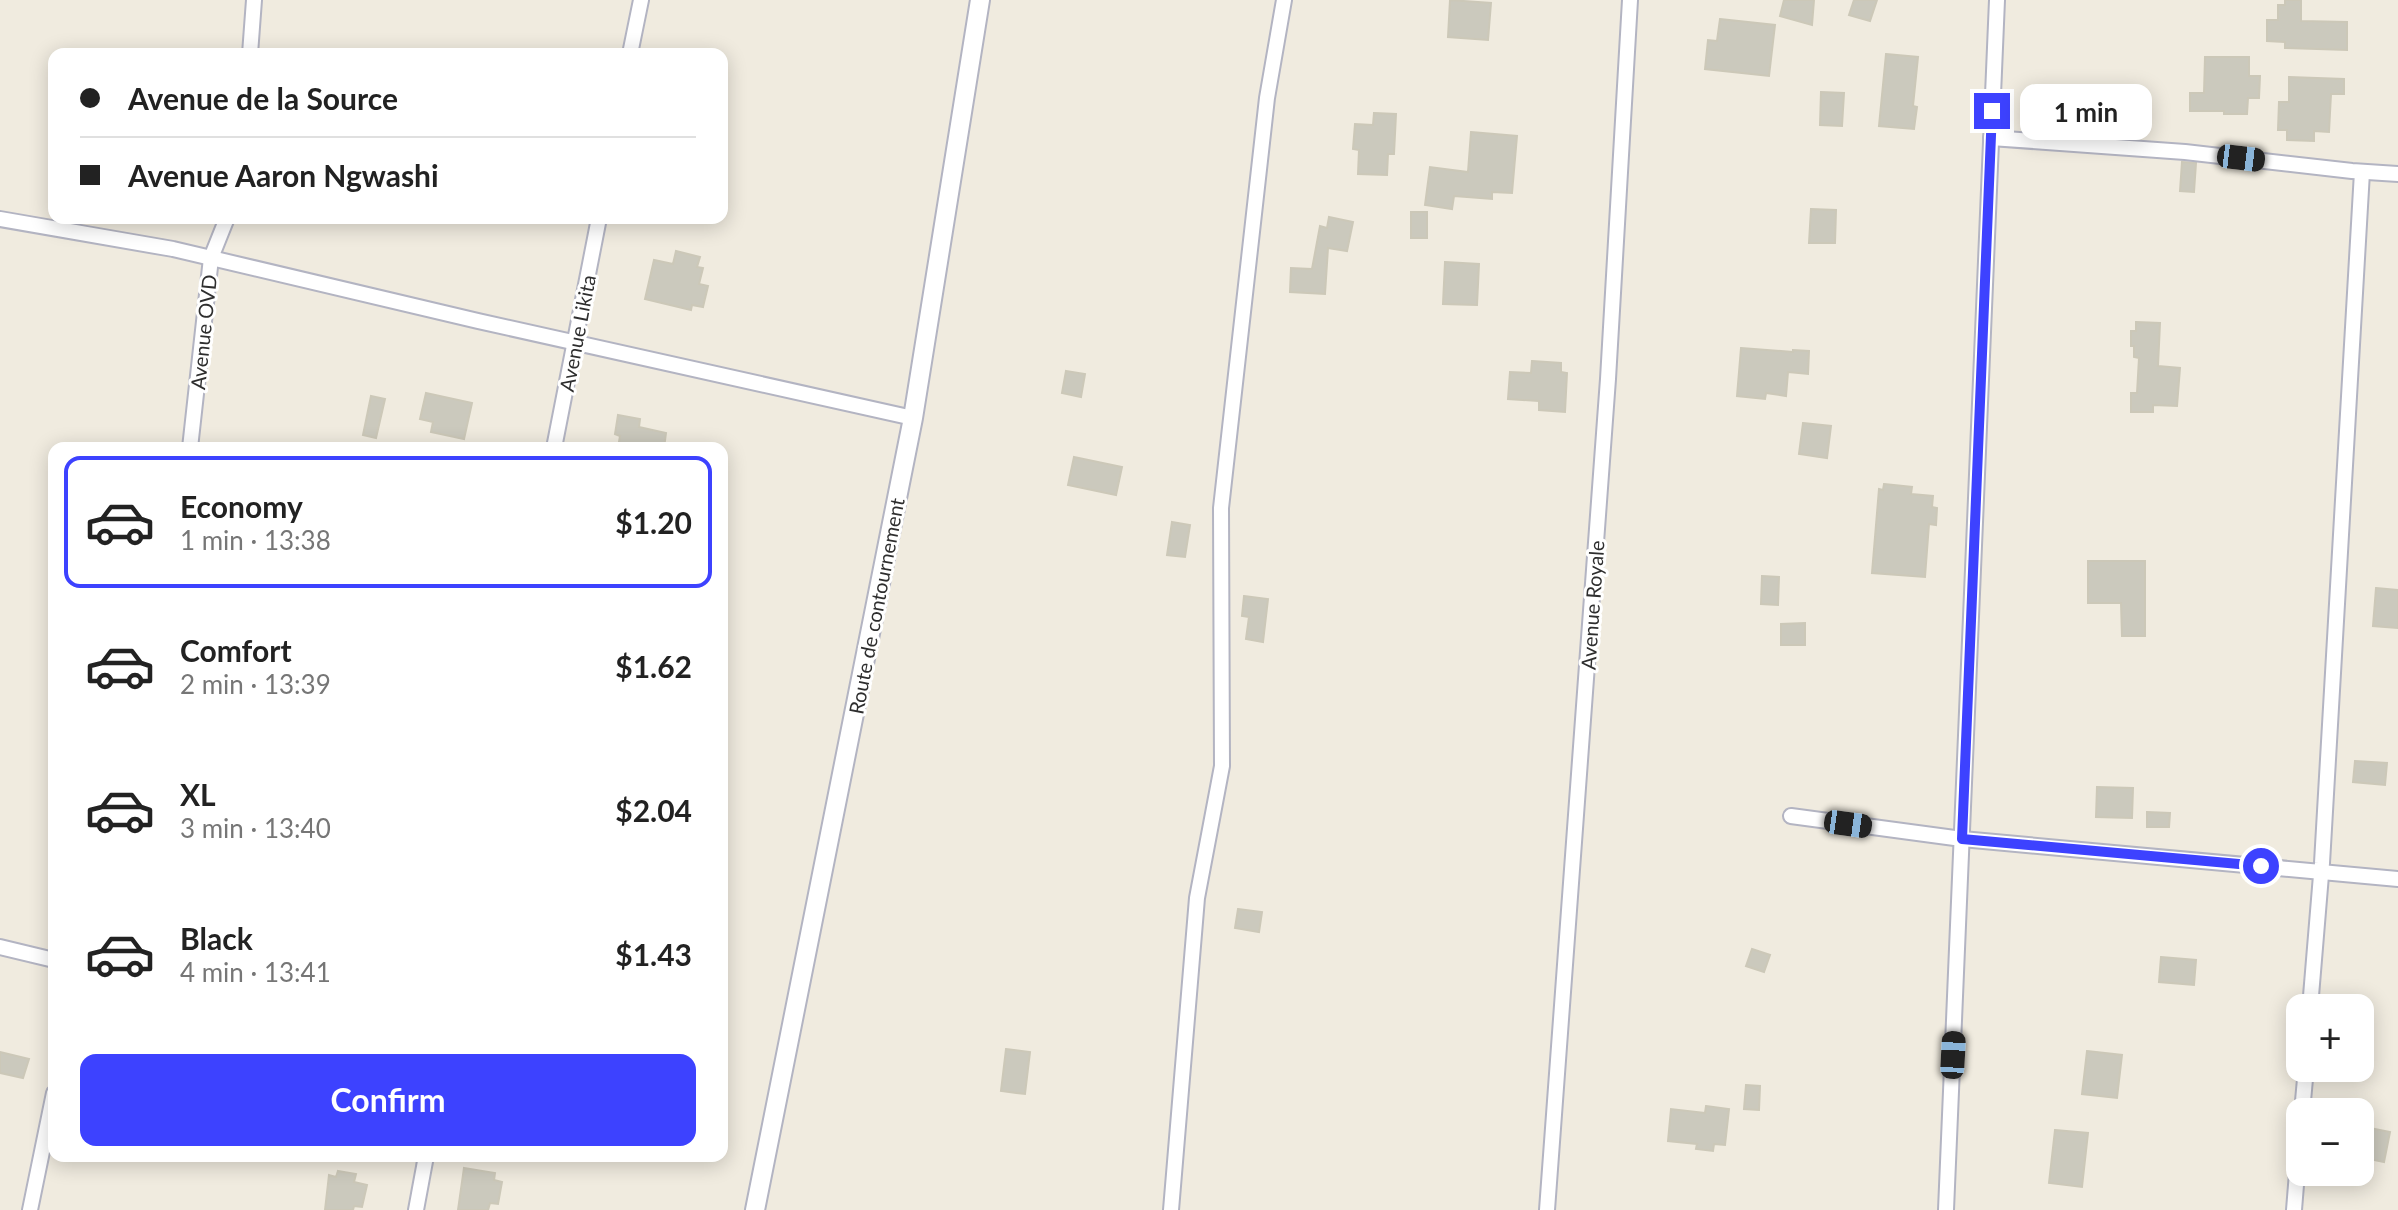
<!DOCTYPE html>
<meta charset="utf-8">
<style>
body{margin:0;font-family:Lato,sans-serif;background:#f2f2f2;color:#222;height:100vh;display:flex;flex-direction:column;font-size:30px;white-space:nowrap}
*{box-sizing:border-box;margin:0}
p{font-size:26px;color:#767676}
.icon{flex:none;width:44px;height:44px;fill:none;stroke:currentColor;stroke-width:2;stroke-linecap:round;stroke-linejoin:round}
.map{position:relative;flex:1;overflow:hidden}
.details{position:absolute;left:48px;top:442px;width:680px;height:720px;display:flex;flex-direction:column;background:#fff;border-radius:16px;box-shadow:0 4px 20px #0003}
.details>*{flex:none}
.banner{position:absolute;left:48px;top:48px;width:680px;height:176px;border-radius:16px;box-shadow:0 4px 20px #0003;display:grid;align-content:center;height:176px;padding:0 32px;background:#fff}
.tools{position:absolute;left:2286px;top:994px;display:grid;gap:16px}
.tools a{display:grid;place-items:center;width:88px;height:88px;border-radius:16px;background:#fff;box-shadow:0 4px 20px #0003;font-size:40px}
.end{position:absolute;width:36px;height:36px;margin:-18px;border:10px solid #3d42ff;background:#fff;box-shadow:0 0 0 4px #fff}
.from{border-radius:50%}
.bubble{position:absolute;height:56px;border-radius:16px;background:#fff;box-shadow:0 4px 20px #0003;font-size:26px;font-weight:700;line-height:56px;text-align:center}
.car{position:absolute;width:24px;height:48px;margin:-24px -12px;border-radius:10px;box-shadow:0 0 6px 2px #0007;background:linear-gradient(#222 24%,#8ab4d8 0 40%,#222 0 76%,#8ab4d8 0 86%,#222 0)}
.banner b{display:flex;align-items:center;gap:28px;height:76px;font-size:30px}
.banner b+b{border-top:2px solid #e0e0e0}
.banner i{width:20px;height:20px;background:#222}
ul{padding:14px 0 0;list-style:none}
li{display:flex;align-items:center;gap:24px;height:132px;margin:0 16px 12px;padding:0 16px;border:4px solid transparent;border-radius:16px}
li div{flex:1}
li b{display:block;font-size:30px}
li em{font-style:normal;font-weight:700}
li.current{border-color:#3d42ff}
li>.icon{width:72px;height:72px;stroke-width:1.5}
.primary-button{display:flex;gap:16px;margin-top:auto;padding:16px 32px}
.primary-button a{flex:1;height:92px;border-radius:16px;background:#3d42ff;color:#fff;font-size:32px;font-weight:700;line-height:92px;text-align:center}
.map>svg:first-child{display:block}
.building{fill:#cbc9bd;stroke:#ccc8b8;stroke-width:2}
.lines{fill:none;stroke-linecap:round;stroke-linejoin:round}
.minor-casing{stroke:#b3b4c2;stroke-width:18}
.tertiary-casing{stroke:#b3b4c2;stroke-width:22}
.minor{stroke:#fff;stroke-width:14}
.tertiary{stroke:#fff;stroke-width:18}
.route{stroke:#3d42ff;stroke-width:10}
.labels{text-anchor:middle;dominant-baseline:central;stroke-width:6;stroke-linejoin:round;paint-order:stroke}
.street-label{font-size:20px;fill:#2e2e2e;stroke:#fff}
</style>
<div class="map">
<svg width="2398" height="1210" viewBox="0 0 2398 1210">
<rect width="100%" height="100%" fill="#f0ebdf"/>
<g class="building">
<polygon points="1450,0 1491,3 1488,40 1448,37"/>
<polygon points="1784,0 1814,0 1812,25 1780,16"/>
<polygon points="1854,0 1877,0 1870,21 1849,15"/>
<polygon points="2285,0 2301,0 2301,21 2347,22 2347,50 2285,48 2285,42 2267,41 2267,20 2278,20 2278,5 2285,5"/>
<polygon points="1720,19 1775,25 1769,76 1705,69 1708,40 1717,41"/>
<polygon points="1886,54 1918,57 1913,106 1917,107 1914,129 1879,126"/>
<polygon points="2205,57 2249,57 2249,76 2260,76 2259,98 2248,98 2247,114 2224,114 2224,111 2190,111 2190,93 2204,93"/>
<polygon points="2289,77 2344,79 2344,94 2331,94 2329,132 2314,131 2314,141 2287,140 2287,130 2278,130 2279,102 2289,102"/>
<polygon points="1821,92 1844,93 1842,126 1820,125"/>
<polygon points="1374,113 1396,114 1394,154 1388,154 1387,175 1358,174 1359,150 1353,149 1355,124 1373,125"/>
<polygon points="1471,132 1517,136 1512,193 1492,192 1492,199 1454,196 1452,209 1425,205 1430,167 1468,172"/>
<polygon points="2182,162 2196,163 2194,192 2180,191"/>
<polygon points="1811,209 1836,210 1835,243 1809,243"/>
<rect x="1411" y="212" width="16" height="26"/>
<polygon points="1329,217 1353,222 1347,251 1328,248 1325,294 1290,292 1291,268 1312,269 1320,226 1327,228"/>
<polygon points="676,251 700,257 697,267 703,268 699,284 708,286 703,307 692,305 691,310 645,299 654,260 673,264"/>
<polygon points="1445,262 1479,264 1477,305 1443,304"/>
<polygon points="2136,322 2160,323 2158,366 2180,368 2177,406 2153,405 2153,412 2131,412 2131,393 2137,393 2139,358 2134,357 2134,346 2131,346 2131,331 2136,331"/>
<polygon points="1741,348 1793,352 1793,350 1809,351 1808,374 1788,372 1786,396 1766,393 1765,399 1737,396"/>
<polygon points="1532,361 1561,363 1561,372 1567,373 1565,412 1539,410 1539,401 1508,399 1510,372 1531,373"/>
<polygon points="1066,371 1085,374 1081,397 1062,393"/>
<polygon points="426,393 472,403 464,439 431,432 433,422 420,419"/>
<polygon points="371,396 385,399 376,438 363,435"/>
<polygon points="618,415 640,419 639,427 666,433 664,448 618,448 620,436 615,434"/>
<polygon points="1803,423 1831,426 1827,458 1799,454"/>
<polygon points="1074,457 1122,467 1116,495 1068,485"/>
<polygon points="1884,484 1912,487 1911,494 1933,496 1932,507 1937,508 1936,525 1929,524 1925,577 1872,573 1879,489 1883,490"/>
<polygon points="1172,522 1190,525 1185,557 1167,555"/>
<polygon points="2088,561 2145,561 2145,636 2122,636 2121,603 2088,603"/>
<polygon points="1762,576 1779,577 1778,605 1761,604"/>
<polygon points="2376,588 2398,590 2398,628 2373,626"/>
<polygon points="1244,596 1268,599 1263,642 1246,639 1249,617 1242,616"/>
<polygon points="1805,623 1805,645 1781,645 1781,624"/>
<polygon points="2355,761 2387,763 2385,785 2353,782"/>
<polygon points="2097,787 2133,788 2132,818 2096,817"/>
<polygon points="2147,812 2170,813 2169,827 2147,827"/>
<polygon points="1238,909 1262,912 1259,932 1235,928"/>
<polygon points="1752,949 1770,955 1764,972 1746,966"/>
<polygon points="2161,957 2196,960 2194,985 2159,982"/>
<polygon points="1006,1049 1030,1052 1025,1094 1001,1091"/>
<polygon points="2087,1051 2122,1055 2117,1098 2082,1094"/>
<polygon points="0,1052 29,1059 23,1078 0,1073"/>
<polygon points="1746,1085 1760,1086 1759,1110 1744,1109"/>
<polygon points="1706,1106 1729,1109 1725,1145 1714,1144 1713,1151 1696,1149 1697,1144 1668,1141 1671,1109 1705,1113"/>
<polygon points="2360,1126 2390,1132 2384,1162 2360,1157"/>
<polygon points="2055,1130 2088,1133 2082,1187 2049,1183"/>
<polygon points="464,1168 495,1173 494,1180 502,1182 498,1204 490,1203 488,1210 458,1210"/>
<polygon points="338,1171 356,1174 354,1182 367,1185 362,1207 354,1206 353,1210 325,1210 329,1175 336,1177"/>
</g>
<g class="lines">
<g class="minor-casing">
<g id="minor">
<polyline points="250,54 254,0"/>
<polyline points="630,54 641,0"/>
<polyline points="1991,138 2185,152 2352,171 2398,174"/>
<polyline points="0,219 173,249 478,321 913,418"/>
<polyline points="190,448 211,258 227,218"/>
<polyline points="554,448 599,218"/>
<polyline points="1791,816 1962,839 2398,879"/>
<polyline points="0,947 54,960"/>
<polyline points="2310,1008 2322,863 2362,172"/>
<polyline points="2302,1112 2306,1068"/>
<polyline points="30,1210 54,1093"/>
<polyline points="416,1210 426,1156"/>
<polyline points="1171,1210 1197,898 1222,766 1221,508 1267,98 1284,0"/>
<polyline points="1547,1210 1608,379 1630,0"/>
<polyline points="1946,1210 1997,0"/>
<polyline points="2294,1210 2300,1135"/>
</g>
</g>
<g class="tertiary-casing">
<polyline id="tertiary" points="755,1210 913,418 980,0"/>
</g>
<use href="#minor" class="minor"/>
<use href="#tertiary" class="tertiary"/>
</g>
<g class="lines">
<polyline class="route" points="1992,111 1962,839 2261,866"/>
</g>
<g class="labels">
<g class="street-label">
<text transform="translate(203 332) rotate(-84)">Avenue OVD</text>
<text transform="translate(577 333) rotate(-79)">Avenue Likita</text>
<text transform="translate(1592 605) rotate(-86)">Avenue Royale</text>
<text transform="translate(876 606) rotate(-79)">Route de contournement</text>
</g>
</g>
</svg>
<div class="tools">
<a>+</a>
<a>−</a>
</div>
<i class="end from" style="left:2261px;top:866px"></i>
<i class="end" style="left:1992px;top:111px"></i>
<div class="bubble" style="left:2020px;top:84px;width:132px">1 min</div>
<i class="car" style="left:2241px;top:158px;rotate:97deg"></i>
<i class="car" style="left:1848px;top:824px;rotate:98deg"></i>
<i class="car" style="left:1953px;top:1055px;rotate:3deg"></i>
<div class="banner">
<b><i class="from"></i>Avenue de la Source</b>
<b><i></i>Avenue Aaron Ngwashi</b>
</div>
<section class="details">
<ul>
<li class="current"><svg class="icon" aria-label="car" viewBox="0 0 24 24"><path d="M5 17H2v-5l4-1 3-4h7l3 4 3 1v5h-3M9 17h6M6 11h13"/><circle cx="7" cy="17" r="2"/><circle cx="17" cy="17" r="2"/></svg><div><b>Economy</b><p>1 min · 13:38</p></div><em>$1.20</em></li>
<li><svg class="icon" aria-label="car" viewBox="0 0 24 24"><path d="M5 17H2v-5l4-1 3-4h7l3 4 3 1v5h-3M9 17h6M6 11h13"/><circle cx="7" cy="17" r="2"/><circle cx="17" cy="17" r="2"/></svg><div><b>Comfort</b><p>2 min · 13:39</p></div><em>$1.62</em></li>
<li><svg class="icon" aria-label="car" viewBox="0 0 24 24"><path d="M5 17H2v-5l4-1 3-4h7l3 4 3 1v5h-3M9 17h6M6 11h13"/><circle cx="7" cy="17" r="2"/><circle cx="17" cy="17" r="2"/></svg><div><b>XL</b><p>3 min · 13:40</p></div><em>$2.04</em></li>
<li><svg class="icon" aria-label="car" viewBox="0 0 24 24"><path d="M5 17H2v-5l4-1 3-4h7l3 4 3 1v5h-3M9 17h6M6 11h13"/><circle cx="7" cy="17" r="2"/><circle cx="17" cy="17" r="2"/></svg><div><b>Black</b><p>4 min · 13:41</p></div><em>$1.43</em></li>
</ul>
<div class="primary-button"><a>Confirm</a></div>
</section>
</div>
